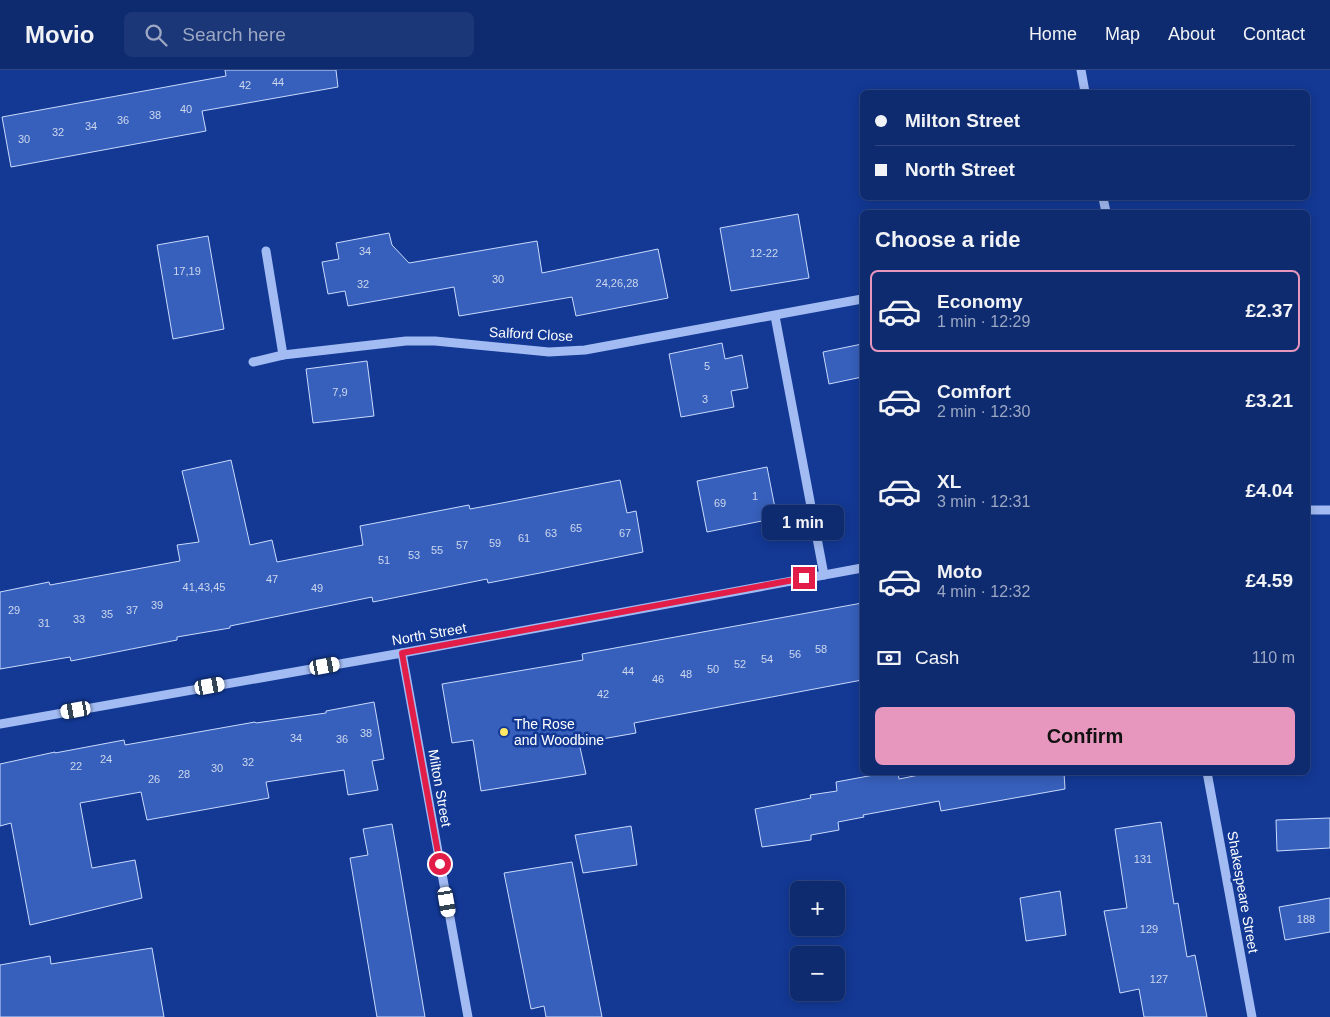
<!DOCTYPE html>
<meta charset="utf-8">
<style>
body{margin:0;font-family:Helvetica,sans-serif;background:#1c3778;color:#f1f3f6;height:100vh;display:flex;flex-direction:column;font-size:19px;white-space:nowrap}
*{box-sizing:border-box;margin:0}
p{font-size:16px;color:#9ba7c3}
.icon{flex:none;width:28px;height:28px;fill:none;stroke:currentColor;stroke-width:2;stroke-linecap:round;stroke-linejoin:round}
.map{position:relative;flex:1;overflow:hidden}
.drawer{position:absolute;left:860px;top:140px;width:450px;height:565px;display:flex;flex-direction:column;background:#0e2b70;border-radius:8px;box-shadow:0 2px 12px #0003,0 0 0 1px #2e4783}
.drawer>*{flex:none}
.hud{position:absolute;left:860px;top:20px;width:450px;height:110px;border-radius:8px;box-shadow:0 2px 12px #0003,0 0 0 1px #2e4783;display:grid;align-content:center;height:110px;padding:0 15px;background:#0e2b70}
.fabs{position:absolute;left:790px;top:811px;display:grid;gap:10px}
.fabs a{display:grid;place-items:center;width:55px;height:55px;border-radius:8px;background:#0e2b70;box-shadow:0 2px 12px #0003,0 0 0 1px #2e4783;font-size:25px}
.end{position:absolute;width:22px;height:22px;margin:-11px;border:6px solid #e11d48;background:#fff;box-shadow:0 0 0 2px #fff}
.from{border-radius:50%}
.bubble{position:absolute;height:35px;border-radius:8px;background:#0e2b70;box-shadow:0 2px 12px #0003,0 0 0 1px #2e4783;font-size:16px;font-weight:600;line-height:35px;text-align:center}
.car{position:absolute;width:15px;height:30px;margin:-15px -8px;border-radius:6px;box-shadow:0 0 4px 1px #0007;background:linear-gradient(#fff 24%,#345 0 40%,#fff 0 76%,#345 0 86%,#fff 0)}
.hud b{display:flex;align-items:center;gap:18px;height:48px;font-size:19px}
.hud b+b{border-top:1px solid #2e4783}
.hud i{width:12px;height:12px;background:#f1f3f6}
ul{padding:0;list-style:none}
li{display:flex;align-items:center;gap:15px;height:82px;margin:0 10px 8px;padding:0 5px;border:2px solid transparent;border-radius:8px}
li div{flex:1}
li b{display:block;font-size:19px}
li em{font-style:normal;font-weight:600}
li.active{border-color:#e797bd}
li>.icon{width:45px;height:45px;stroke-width:1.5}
h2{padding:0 15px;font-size:22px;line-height:60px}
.pay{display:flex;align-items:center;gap:12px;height:55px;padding:0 15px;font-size:19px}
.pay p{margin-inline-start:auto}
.primary-button{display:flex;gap:10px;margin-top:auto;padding:10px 15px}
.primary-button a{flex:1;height:58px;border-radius:8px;background:#e797bd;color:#111;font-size:20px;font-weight:600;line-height:58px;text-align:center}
header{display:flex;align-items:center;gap:30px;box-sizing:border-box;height:70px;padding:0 25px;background:#0e2b70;border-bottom:1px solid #2e4783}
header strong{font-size:24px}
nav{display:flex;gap:28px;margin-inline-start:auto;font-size:18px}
.search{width:350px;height:45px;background:#1c3778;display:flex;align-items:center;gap:12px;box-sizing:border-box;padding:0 18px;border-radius:8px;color:#9ba7c3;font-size:19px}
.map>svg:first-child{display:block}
.building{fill:#3760bc;stroke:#cadafd}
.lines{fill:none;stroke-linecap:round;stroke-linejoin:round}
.minor{stroke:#a2bbf2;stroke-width:9}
.route{stroke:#e11d48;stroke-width:6}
.poi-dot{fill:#ffe864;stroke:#133995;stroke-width:2}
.labels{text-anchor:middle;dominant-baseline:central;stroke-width:5;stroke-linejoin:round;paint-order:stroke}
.number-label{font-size:11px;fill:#cdd7ee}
.street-label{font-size:14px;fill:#fff;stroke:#133995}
.poi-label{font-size:14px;fill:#fff;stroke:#133995;text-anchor:start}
</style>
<header>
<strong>Movio</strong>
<div class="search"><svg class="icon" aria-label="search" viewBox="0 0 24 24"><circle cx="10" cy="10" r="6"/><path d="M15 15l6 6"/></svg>Search here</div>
<nav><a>Home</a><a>Map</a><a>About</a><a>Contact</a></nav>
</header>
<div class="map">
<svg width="1330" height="947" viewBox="0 0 1330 947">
<rect width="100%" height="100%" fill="#133995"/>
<g class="building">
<polygon points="225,0 336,0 338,17 202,41 206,61 11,97 2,47 226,6"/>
<polygon points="798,144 809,208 731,221 720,158"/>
<polygon points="389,163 392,175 409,193 537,171 542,203 658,179 668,228 576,246 572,227 459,246 454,217 348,236 345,221 328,224 322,192 339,189 336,173"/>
<polygon points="208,166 224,259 173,269 157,175"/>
<polygon points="722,273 725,289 742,285 748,318 731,321 734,337 681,347 669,284"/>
<polygon points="862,274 862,307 829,314 823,282"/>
<polygon points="367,291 374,346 313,353 306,299"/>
<polygon points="231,390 250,475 272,470 277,492 363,475 360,456 469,435 470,439 502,433 620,410 627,443 636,441 643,482 540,503 488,513 487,509 373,532 372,527 230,556 230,558 177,567 177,570 71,591 70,587 0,599 0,522 49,512 50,515 180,491 177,475 199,472 182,401"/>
<polygon points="767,397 777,448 707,462 697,411"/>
<polygon points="862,533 862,610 634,653 636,663 579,673 586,704 481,721 473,670 452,673 442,614 583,590 582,584"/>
<polygon points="374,632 384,689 372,691 378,720 348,725 344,700 266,712 269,728 147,750 141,722 80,733 92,798 135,790 142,828 30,855 11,753 0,756 0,694 55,682 55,683 124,670 125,675 255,652 256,653 326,643 326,641"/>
<polygon points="890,702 898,702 899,709 934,702 1064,702 1065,719 941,741 939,731 863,745 864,747 838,752 839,760 811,765 811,770 762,777 755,739 811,728 810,725 837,721 836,712"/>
<polygon points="1330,748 1330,778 1277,781 1276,750"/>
<polygon points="1161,752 1174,834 1178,833 1187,887 1195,885 1207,947 1144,947 1139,919 1120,923 1104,841 1127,838 1115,759"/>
<polygon points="392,754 397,782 425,947 377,947 350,788 368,785 363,759"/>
<polygon points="631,756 637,795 583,803 575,765"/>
<polygon points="572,792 602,947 546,947 544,936 531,939 504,803"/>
<polygon points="1060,821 1066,865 1026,871 1020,828"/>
<polygon points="1330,828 1330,862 1285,870 1279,837"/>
<polygon points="152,878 164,947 0,947 0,895 50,886 51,894"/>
</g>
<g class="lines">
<g class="minor">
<polyline points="1081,0 1085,22"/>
<polyline points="1103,128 1106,142"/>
<polyline points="266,181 283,285"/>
<polyline points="775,246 824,505"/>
<polyline points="253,292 283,285 406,271 435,271 549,282 585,280 862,229"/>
<polyline points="1308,440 1330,440"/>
<polyline points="402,583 468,947"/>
<polyline points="0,654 402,583 862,498"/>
<polyline points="1207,702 1252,947"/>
</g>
</g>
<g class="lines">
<polyline class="route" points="440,794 402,583 804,508"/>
</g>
<circle class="poi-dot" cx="504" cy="662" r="5"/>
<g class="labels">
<g class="number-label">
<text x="278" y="12">44</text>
<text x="245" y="15">42</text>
<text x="186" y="39">40</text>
<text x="155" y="45">38</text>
<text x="123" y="50">36</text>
<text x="91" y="56">34</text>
<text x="58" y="62">32</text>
<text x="24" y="69">30</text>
<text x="365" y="181">34</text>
<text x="764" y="183">12-22</text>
<text x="187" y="201">17,19</text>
<text x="498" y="209">30</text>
<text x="617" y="213">24,26,28</text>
<text x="363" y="214">32</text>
<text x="707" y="296">5</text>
<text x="340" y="322">7,9</text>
<text x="705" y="329">3</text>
<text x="755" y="426">1</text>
<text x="720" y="433">69</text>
<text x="576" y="458">65</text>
<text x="551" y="463">63</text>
<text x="625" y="463">67</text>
<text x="524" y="468">61</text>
<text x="495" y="473">59</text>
<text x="462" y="475">57</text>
<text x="437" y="480">55</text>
<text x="414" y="485">53</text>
<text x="384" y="490">51</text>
<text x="272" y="509">47</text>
<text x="204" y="517">41,43,45</text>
<text x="317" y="518">49</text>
<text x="157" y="535">39</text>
<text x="14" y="540">29</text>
<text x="132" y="540">37</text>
<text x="107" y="544">35</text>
<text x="79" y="549">33</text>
<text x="44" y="553">31</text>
<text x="821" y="579">58</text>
<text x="795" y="584">56</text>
<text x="767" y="589">54</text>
<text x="740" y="594">52</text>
<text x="713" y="599">50</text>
<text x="628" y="601">44</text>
<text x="686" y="604">48</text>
<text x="658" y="609">46</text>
<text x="603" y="624">42</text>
<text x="366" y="663">38</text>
<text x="296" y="668">34</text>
<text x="342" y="669">36</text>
<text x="106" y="689">24</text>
<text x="248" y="692">32</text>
<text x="76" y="696">22</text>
<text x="217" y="698">30</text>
<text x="184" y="704">28</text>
<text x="154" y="709">26</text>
<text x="1143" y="789">131</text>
<text x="1306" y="849">188</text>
<text x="1149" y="859">129</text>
<text x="1159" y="909">127</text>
</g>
<g class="street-label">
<text transform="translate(531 264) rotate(3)">Salford Close</text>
<text transform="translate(429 564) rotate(-10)">North Street</text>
<text transform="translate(440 718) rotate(80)">Milton Street</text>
<text transform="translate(1243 822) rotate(80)">Shakespeare Street</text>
</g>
<g class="poi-label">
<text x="514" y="654">The Rose<tspan x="514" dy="16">and Woodbine</tspan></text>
</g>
</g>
</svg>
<div class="fabs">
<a>+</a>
<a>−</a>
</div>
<i class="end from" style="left:440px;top:794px"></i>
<i class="end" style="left:804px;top:508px"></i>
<div class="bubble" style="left:762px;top:435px;width:82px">1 min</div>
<i class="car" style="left:325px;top:596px;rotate:80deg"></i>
<i class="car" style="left:210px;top:616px;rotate:80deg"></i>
<i class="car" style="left:76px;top:640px;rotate:260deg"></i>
<i class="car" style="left:447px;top:832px;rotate:170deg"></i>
<div class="hud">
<b><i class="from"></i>Milton Street</b>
<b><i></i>North Street</b>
</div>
<section class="drawer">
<h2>Choose a ride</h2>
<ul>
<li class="active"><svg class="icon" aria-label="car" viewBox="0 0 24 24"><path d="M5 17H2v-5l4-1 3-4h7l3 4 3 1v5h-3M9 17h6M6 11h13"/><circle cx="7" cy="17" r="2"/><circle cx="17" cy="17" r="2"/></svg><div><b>Economy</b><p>1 min · 12:29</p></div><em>£2.37</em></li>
<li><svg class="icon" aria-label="car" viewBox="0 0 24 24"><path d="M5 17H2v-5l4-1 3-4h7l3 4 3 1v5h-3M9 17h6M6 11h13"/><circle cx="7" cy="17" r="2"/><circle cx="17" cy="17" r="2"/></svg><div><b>Comfort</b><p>2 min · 12:30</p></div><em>£3.21</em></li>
<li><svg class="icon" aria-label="car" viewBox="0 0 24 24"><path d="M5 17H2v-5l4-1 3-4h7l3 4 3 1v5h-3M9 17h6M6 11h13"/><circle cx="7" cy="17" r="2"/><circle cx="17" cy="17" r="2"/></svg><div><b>XL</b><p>3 min · 12:31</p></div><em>£4.04</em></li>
<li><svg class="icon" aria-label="car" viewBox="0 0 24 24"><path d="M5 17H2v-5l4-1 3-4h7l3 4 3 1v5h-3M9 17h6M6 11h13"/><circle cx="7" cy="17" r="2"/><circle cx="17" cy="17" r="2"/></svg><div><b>Moto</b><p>4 min · 12:32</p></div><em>£4.59</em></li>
</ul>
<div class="pay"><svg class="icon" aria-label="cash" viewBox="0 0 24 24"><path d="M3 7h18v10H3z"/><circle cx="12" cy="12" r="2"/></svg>Cash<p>110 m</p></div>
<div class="primary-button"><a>Confirm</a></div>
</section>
</div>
